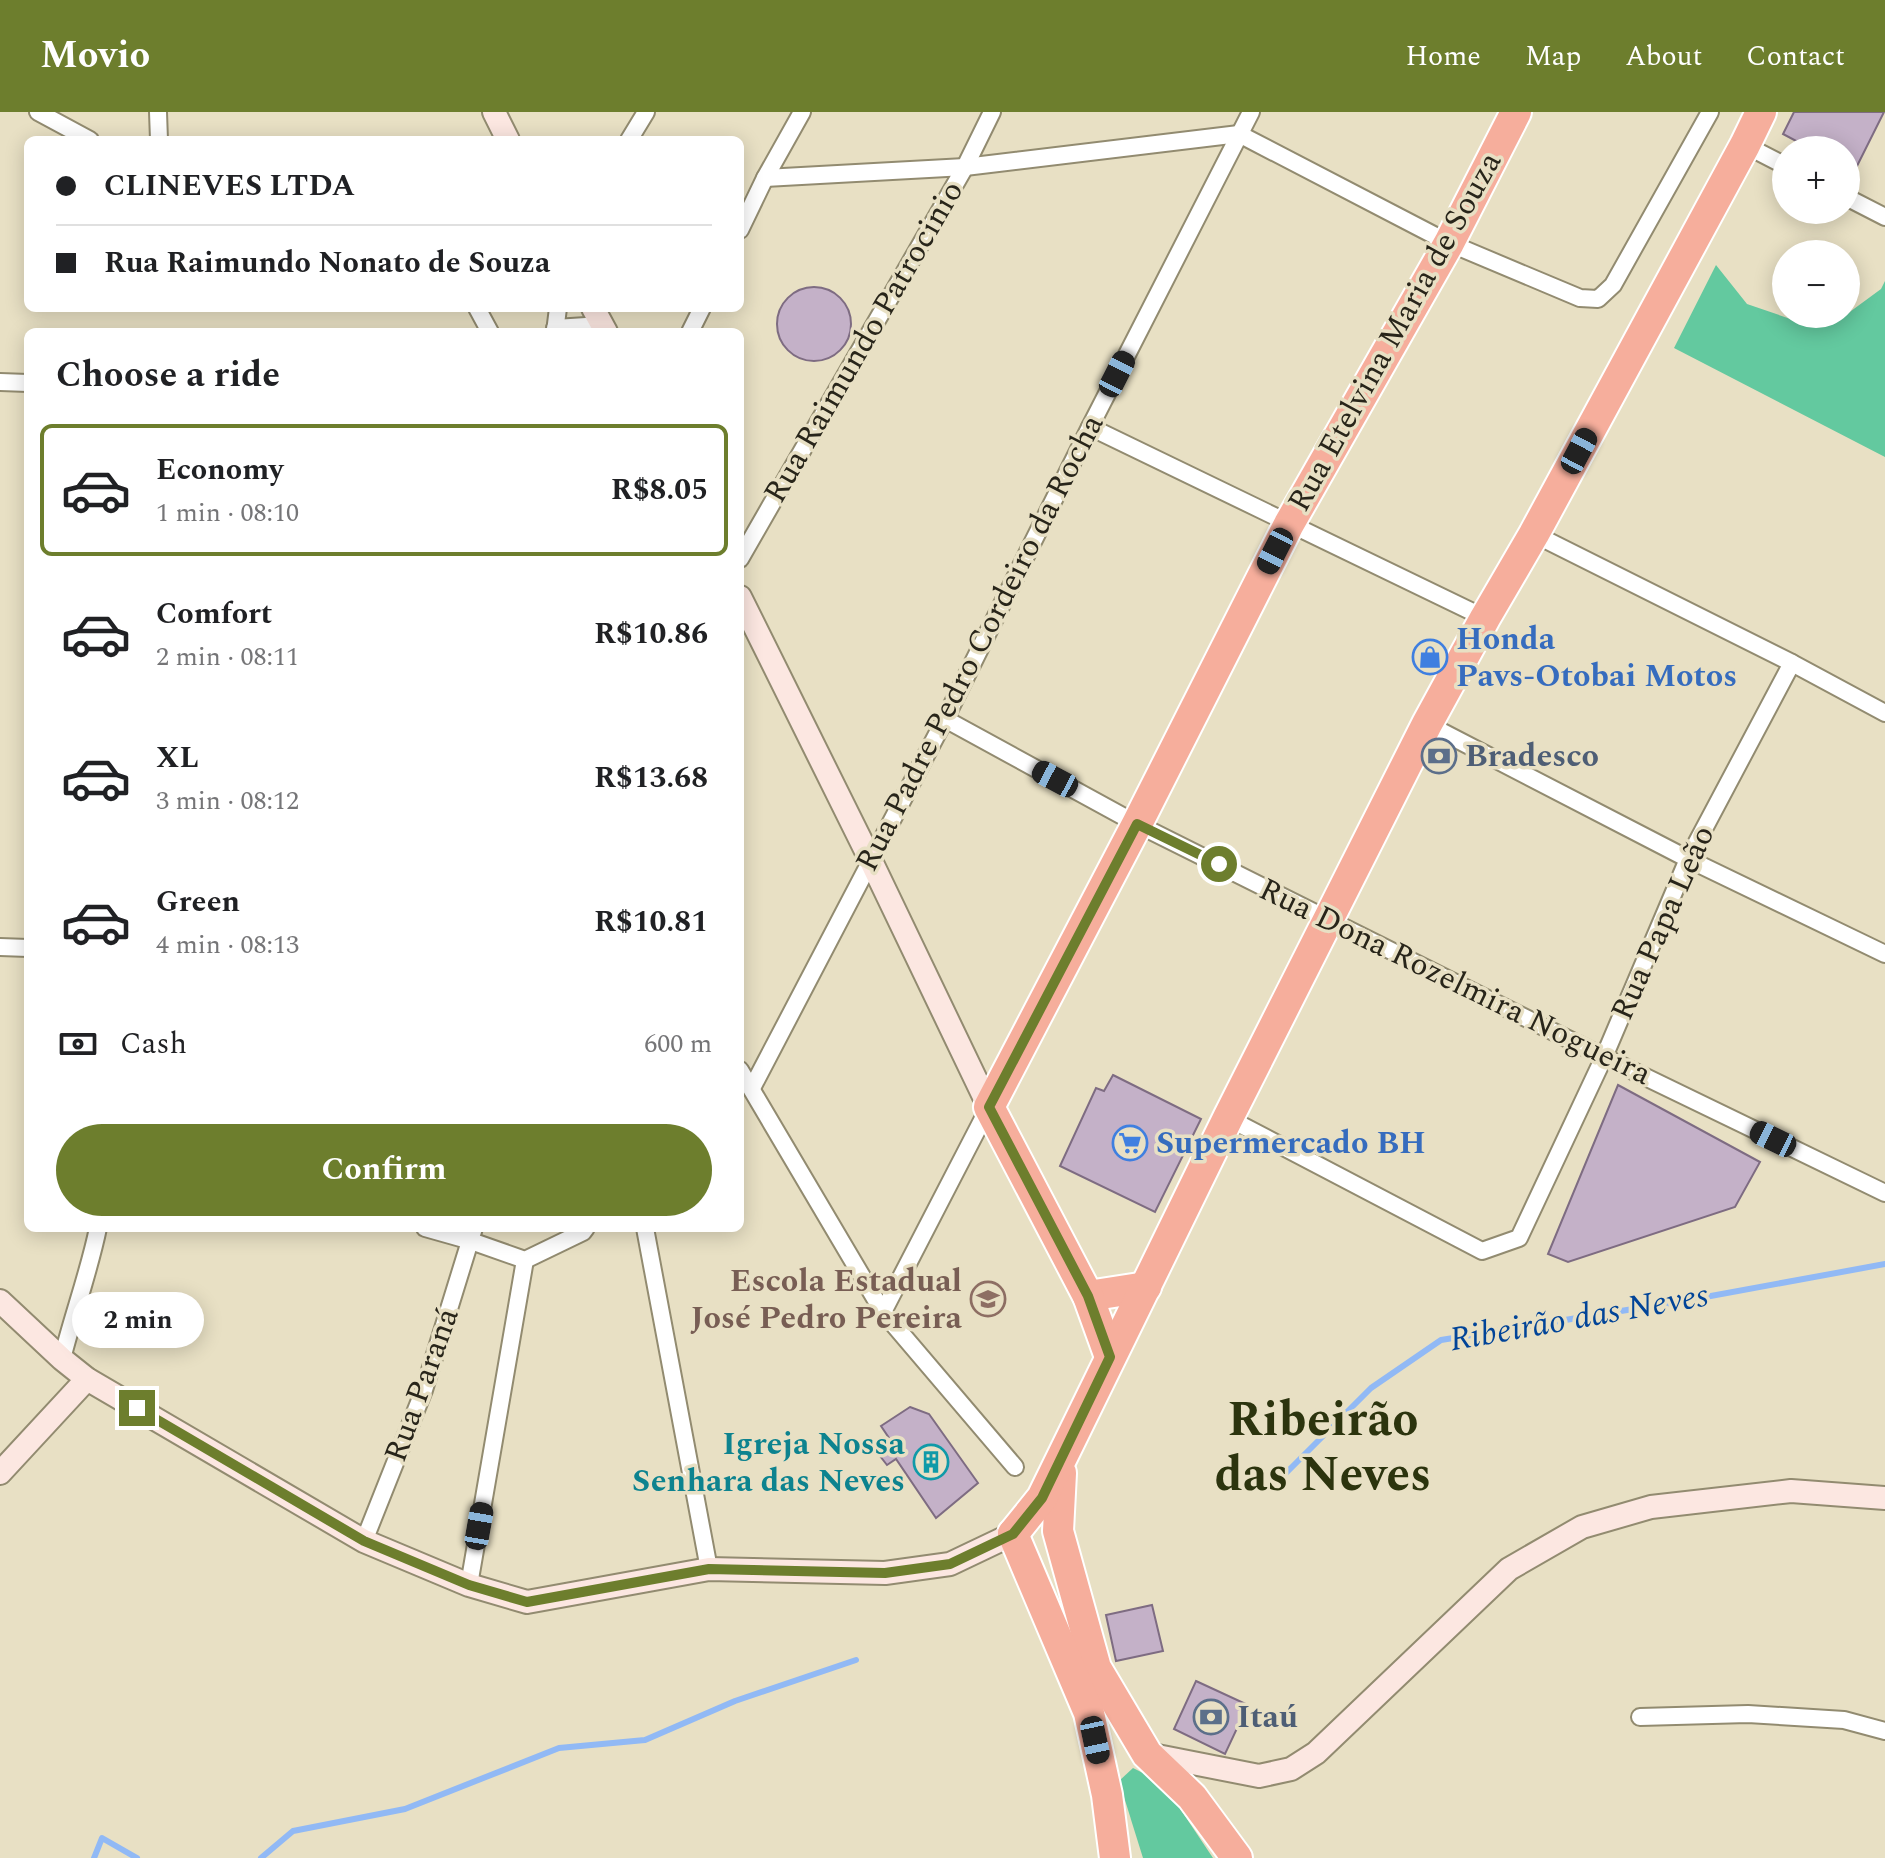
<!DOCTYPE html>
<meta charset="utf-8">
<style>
body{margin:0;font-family:Spectral,serif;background:#f2f2f2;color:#202124;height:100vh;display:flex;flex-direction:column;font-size:30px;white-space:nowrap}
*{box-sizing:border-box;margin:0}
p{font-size:26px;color:#757577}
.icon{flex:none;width:44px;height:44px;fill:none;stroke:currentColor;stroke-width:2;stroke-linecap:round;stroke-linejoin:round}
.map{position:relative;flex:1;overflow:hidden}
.panel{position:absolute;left:24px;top:216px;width:720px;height:904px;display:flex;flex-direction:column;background:#fff;border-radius:12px;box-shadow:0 4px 20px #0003}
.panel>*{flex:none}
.top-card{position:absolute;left:24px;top:24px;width:720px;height:176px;border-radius:12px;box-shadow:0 4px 20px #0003;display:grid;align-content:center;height:176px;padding:0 32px;background:#fff}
.tools{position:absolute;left:1772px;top:24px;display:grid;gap:16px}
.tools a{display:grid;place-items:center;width:88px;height:88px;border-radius:50%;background:#fff;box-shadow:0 4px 20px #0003;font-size:40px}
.end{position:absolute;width:36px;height:36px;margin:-18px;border:10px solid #6d7e2d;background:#fff;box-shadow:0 0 0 4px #fff}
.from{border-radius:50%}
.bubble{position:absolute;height:56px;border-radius:28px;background:#fff;box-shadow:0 4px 20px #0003;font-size:26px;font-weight:700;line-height:56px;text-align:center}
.car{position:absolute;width:24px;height:48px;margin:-24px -12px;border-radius:10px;box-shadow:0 0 6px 2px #0007;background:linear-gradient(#222 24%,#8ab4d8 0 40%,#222 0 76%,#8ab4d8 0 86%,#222 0)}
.top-card b{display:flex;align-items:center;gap:28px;height:76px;font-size:30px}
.top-card b+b{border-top:2px solid #e0e0e0}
.top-card i{width:20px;height:20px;background:#202124}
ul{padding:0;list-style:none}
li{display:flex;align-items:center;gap:24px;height:132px;margin:0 16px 12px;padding:0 16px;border:4px solid transparent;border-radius:12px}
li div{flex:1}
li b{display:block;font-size:30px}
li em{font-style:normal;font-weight:700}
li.active{border-color:#6d7e2d}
li>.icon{width:72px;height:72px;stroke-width:1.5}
h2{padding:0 32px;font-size:36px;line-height:96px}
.pay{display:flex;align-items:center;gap:20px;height:88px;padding:0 32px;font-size:30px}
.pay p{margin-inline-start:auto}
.primary-button{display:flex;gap:16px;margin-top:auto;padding:16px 32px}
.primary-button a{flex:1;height:92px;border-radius:48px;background:#6d7e2d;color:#fff;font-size:32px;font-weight:700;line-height:92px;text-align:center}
header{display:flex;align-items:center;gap:48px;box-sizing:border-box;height:112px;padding:0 40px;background:#6d7e2d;color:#fff}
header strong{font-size:38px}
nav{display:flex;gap:44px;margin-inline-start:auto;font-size:28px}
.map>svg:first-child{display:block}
.green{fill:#63c99f}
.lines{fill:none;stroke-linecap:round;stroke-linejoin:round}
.stream{stroke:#91b9f5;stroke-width:6}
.building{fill:#c4b1c8;stroke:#7e6c82;stroke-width:2}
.street-casing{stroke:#928b70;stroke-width:20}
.secondary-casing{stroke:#928b70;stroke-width:26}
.highway-casing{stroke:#fff;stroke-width:34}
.street{stroke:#fff;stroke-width:16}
.secondary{stroke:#fce7e1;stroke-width:22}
.highway{stroke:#f6ae9c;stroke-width:30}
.route{stroke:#6d7e2d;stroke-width:10}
.labels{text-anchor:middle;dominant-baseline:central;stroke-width:7;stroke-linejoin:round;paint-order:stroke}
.street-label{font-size:32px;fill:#28251a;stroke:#e8e0c4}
.shop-label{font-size:32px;font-weight:bold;fill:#366cbe;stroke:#e8e0c4;text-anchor:start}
.service-label{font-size:32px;font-weight:bold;fill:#4e5e75;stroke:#e8e0c4;text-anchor:start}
.education-label{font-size:32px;font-weight:bold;fill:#785e54;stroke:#e8e0c4;text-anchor:end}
.culture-label{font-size:32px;font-weight:bold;fill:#0d838f;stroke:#e8e0c4;text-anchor:end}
.water-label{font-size:34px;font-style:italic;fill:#014498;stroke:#e8e0c4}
.town-label{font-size:48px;font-weight:bold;fill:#2c340e;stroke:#e8e0c4}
</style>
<header>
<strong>Movio</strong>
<nav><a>Home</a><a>Map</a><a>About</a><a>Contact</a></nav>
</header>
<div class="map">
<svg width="1885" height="1746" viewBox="0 0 1885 1746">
<rect width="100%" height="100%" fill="#e8e0c4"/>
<g class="green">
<polygon points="1716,153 1747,192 1811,214 1847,202 1881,177 1885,169 1885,345 1674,236"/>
<polygon points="1133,1656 1163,1671 1213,1746 1143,1746 1119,1669"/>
</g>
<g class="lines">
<g class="stream">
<polyline points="1276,1371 1371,1276 1441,1228 1689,1188 1885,1152"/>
<polyline points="94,1746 102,1726 137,1746"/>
<polyline points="261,1746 293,1719 405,1697 559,1636 645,1628 735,1589 856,1548"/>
</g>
</g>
<g class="building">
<polygon points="1794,0 1884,0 1847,74 1846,38 1813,38 1783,22"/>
<circle cx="814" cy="212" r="37"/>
<polygon points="1113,963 1201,1007 1155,1100 1060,1054 1096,976 1104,979"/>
<polygon points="1618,973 1760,1050 1735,1095 1568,1150 1548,1142"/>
<polygon points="910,1295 929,1302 978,1371 936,1406 896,1347 887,1353 873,1335 889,1326 881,1314"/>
<polygon points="1152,1493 1163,1539 1116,1549 1106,1503"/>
<polygon points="1196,1569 1248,1593 1225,1642 1174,1617"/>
</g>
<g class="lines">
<g class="street-casing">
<g id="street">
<polyline points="38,0 90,28"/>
<polyline points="158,0 159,28"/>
<polyline points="629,28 646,0"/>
<polyline points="1745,33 1786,54"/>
<polyline points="765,66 965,55 1239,22 1449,131 1580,186 1598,187 1613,173 1710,0"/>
<polyline points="1846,85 1885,105"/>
<polyline points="740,118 765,66 802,0"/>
<polyline points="477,196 490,220"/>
<polyline points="555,216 602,213"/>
<polyline points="555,220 558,196"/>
<polyline points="690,220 702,196"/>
<polyline points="0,270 28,271"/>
<polyline points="1090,315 1485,506"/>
<polyline points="1534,422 1792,551 1885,601"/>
<polyline points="740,447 965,55 992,0"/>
<polyline points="945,607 1137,712 1604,945 1885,1081"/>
<polyline points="1427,612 1688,747 1885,842"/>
<polyline points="0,835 28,836"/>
<polyline points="740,958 883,1200 1015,1355"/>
<polyline points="752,976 945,607 1090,315 1251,0"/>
<polyline points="1228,1006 1482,1139 1519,1126 1604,945 1688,747 1792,551"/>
<polyline points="425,1116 471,1129 525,1148 583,1120 586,1116"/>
<polyline points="645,1116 709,1457"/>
<polyline points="883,1200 989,995"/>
<path d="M 62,1247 C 73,1203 89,1160 98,1116"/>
<polyline points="364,1429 424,1278 474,1116"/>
<polyline points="469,1473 525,1148"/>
<polyline points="1640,1605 1748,1602 1844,1608 1885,1619"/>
</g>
</g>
<g class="secondary-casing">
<g id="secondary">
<polyline points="494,0 508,28"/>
<polyline points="593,196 606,220"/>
<polyline points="740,485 871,749 989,995"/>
<polyline points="0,1189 62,1247 87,1267 364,1429 469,1473 527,1490 709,1457 885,1461 950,1452 1013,1422"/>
<polyline points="0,1361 87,1267"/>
<polyline points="1147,1642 1259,1664 1291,1657 1316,1641 1509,1457 1582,1415 1651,1395 1791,1379 1885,1386"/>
</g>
</g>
<g class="highway-casing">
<g id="highway">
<polyline points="1088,1184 1146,1175"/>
<polyline points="1110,1245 1088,1184 989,995 1137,712 1289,412 1449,131 1516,0"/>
<polyline points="1061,1361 1058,1419 1096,1556 1147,1642 1192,1685 1237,1746"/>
<polyline points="1013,1422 1042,1386 1228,1006 1427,612 1485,506 1534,422 1745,33 1761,0"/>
<polyline points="1013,1422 1089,1601 1107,1683 1115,1746"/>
</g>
</g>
<use href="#street" class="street"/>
<use href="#secondary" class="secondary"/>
<use href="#highway" class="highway"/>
</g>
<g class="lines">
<polyline class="route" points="137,1296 364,1429 469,1473 527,1490 709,1457 885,1461 950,1452 1013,1422 1042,1386 1110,1245 1088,1184 989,995 1137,712 1219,752"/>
</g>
<defs>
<g id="shop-ring" transform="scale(1.8)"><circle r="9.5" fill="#e8e0c4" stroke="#3f7fe0" stroke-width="1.5"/><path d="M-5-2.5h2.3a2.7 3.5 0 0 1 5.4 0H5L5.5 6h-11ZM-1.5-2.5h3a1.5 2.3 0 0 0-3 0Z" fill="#3f7fe0"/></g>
<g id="bank-ring" transform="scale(1.8)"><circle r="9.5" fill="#e8e0c4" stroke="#5c6f8a" stroke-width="1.5"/><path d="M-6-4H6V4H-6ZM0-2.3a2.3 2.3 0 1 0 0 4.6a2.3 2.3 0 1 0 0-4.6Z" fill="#5c6f8a"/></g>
<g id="supermarket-ring" transform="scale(1.8)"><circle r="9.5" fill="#e8e0c4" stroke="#3f7fe0" stroke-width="1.5"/><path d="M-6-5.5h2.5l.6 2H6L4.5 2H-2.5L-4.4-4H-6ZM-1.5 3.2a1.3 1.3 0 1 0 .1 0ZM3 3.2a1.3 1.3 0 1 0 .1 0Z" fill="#3f7fe0"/></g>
<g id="school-ring" transform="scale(1.8)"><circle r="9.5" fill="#e8e0c4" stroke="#8d6e63" stroke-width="1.5"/><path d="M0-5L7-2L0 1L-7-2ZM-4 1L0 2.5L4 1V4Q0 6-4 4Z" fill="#8d6e63"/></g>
<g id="building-ring" transform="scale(1.8)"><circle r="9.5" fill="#e8e0c4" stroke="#0f9aa8" stroke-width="1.5"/><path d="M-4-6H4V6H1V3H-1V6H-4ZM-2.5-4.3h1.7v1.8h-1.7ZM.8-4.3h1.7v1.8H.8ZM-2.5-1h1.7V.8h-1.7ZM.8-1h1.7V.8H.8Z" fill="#0f9aa8"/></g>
</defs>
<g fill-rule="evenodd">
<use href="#shop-ring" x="1430" y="545"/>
<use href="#bank-ring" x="1439" y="644"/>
<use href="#supermarket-ring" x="1130" y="1031"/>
<use href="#school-ring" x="988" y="1187"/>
<use href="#building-ring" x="931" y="1350"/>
<use href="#bank-ring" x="1211" y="1605"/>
</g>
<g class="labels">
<g class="street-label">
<text transform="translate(1395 220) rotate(-61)">Rua Etelvina Maria de Souza</text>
<text transform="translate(864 230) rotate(-60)">Rua Raimundo Patrocinio</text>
<text transform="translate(980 531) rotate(-63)">Rua Padre Pedro Cordeiro da Rocha</text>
<text transform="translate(1663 811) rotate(-66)">Rua Papa Leão</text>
<text transform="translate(1455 870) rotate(26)">Rua Dona Rozelmira Nogueira</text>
<text transform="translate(422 1273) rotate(-70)">Rua Paraná</text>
</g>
<g class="shop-label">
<text x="1456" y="527">Honda<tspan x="1456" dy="37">Pavs-Otobai Motos</tspan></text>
<text x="1156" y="1031">Supermercado BH</text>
</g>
<g class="service-label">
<text x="1465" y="644">Bradesco</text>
<text x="1237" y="1605">Itaú</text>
</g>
<g class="education-label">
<text x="962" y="1169">Escola Estadual<tspan x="962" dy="37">José Pedro Pereira</tspan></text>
</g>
<g class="culture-label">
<text x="905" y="1332">Igreja Nossa<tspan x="905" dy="37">Senhara das Neves</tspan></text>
</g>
<g class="water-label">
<text transform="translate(1579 1206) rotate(-10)">Ribeirão das Neves</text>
</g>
<g class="town-label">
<text x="1323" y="1308">Ribeirão<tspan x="1323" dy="55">das Neves</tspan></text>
</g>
</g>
</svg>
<div class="tools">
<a>+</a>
<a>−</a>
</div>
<i class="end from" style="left:1219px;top:752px"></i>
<i class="end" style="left:137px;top:1296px"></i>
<div class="bubble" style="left:72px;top:1180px;width:132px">2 min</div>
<i class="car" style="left:1117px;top:262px;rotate:27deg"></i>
<i class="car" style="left:1579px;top:339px;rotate:28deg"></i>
<i class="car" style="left:1275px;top:439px;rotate:207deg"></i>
<i class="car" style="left:1055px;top:667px;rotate:298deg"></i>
<i class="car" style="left:1773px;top:1027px;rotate:296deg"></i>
<i class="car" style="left:479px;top:1414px;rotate:10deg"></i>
<i class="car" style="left:1095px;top:1628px;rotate:168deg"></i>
<div class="top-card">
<b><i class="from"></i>CLINEVES LTDA</b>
<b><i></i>Rua Raimundo Nonato de Souza</b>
</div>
<section class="panel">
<h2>Choose a ride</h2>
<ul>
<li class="active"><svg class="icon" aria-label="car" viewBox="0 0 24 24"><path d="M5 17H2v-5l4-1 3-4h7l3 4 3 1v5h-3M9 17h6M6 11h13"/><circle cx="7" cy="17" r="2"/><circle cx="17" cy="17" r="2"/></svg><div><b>Economy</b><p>1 min · 08:10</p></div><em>R$8.05</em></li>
<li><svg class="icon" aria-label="car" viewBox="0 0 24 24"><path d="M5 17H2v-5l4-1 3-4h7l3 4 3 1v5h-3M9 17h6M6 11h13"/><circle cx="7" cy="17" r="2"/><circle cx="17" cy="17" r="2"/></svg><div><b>Comfort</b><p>2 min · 08:11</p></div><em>R$10.86</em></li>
<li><svg class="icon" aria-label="car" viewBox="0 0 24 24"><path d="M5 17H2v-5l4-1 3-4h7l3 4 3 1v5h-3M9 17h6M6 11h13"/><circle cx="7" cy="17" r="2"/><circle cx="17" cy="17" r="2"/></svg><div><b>XL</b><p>3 min · 08:12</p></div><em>R$13.68</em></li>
<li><svg class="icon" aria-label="car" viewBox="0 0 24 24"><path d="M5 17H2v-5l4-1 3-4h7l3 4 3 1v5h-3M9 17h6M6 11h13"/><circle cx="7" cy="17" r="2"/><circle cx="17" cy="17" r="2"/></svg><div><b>Green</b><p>4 min · 08:13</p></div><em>R$10.81</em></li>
</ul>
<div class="pay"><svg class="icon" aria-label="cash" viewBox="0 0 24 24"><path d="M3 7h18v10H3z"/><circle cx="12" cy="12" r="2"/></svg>Cash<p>600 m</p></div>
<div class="primary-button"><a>Confirm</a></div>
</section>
</div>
